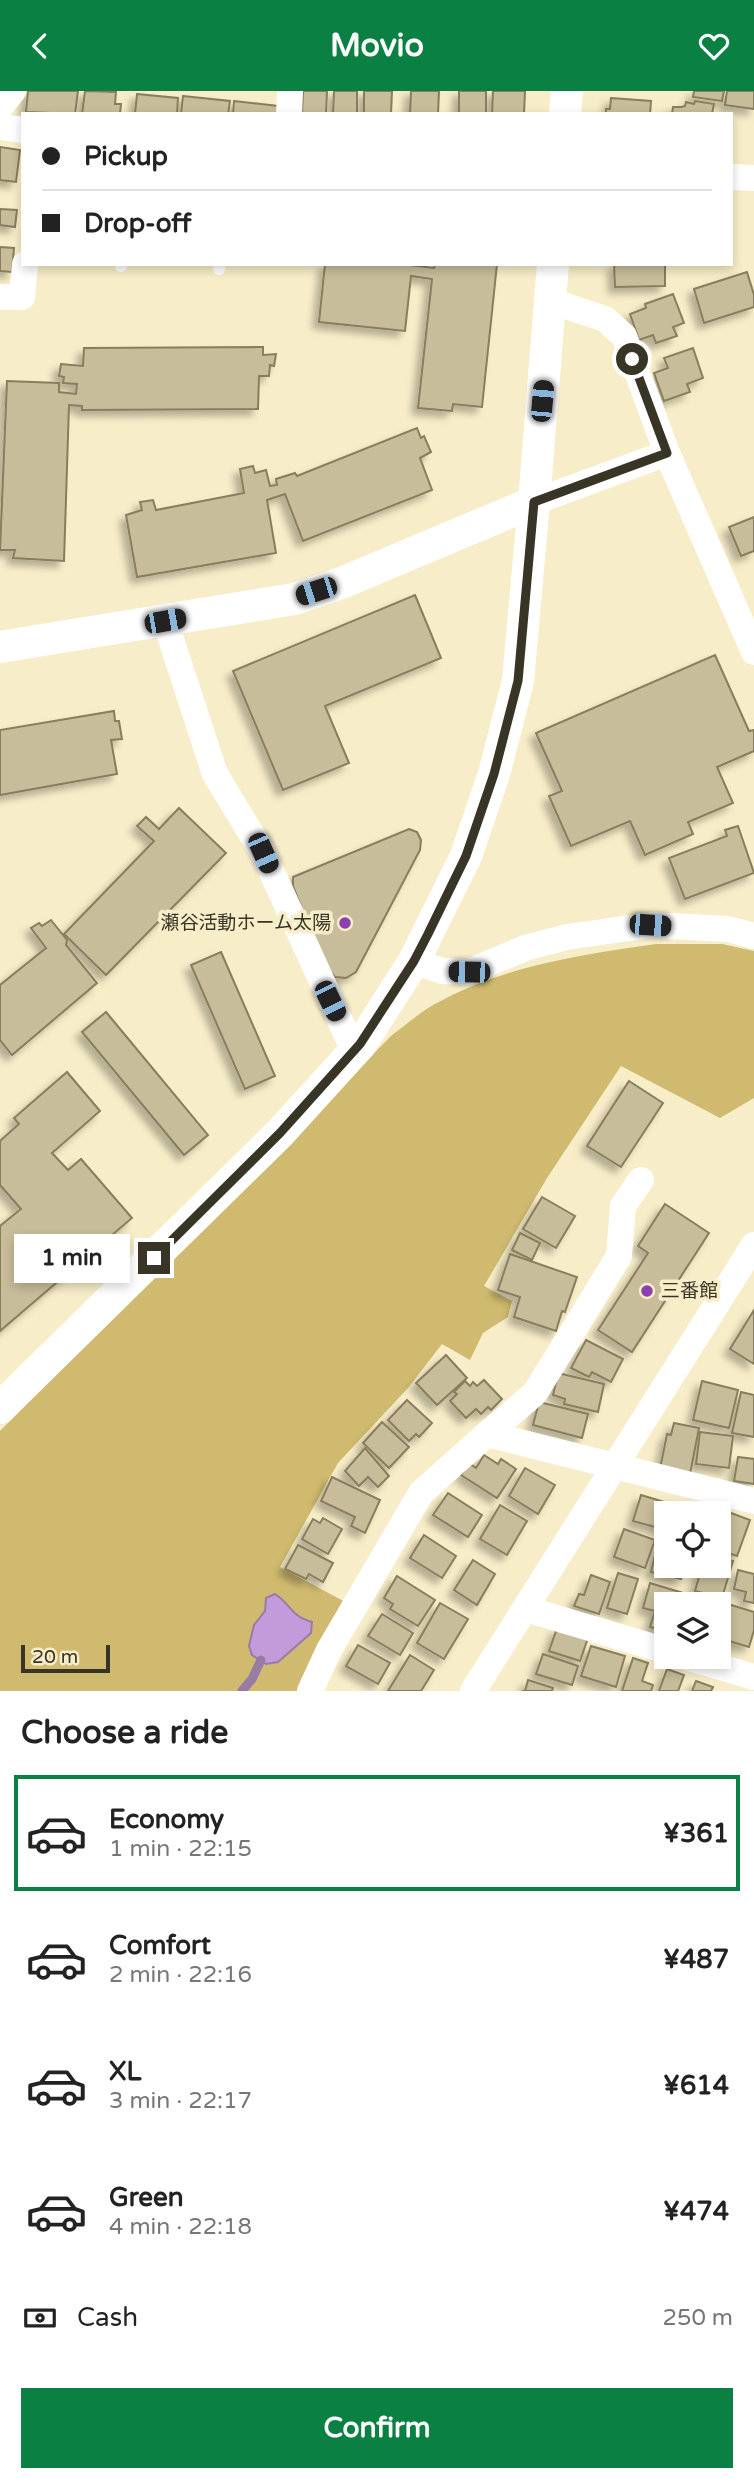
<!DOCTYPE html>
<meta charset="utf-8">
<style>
body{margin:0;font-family:"Varela Round","Noto Sans JP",sans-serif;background:#f2f2f2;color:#222;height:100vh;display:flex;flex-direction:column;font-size:26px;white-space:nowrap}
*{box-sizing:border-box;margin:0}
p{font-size:23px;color:#767676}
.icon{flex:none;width:38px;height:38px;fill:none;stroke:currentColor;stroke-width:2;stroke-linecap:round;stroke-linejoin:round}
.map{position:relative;height:1600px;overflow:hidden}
.drawer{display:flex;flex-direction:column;background:#fff;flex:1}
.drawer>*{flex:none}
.hud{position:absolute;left:21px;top:21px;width:712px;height:154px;border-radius:0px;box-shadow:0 4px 10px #0003;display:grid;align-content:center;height:154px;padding:0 21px;background:#fff}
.buttons{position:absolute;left:654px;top:1410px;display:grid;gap:14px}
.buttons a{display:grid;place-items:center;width:77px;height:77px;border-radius:0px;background:#fff;box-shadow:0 4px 10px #0003;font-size:35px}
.scale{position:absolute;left:21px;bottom:18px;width:89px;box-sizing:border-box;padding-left:7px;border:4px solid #383426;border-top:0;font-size:19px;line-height:24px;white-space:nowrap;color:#383426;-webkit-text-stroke:5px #f7edc8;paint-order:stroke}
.end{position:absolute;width:32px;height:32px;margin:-16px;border:9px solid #383426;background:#fff;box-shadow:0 0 0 4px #fff}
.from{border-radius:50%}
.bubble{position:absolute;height:49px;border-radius:0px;background:#fff;box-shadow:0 4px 10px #0003;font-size:23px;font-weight:800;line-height:49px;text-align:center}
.car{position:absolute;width:21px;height:42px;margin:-21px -10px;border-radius:9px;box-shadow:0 0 5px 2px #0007;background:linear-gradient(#222 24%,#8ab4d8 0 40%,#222 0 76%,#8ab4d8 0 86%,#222 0)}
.hud b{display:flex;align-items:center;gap:24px;height:66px;font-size:26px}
.hud b+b{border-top:2px solid #e0e0e0}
.hud i{width:18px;height:18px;background:#222}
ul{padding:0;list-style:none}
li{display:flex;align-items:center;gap:21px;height:116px;margin:0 14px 10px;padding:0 7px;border:4px solid transparent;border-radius:0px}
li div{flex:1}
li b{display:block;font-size:26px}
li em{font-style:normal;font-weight:800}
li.current{border-color:#0b8043}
li>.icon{width:63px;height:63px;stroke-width:1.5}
h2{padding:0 21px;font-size:32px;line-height:84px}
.pay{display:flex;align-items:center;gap:18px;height:77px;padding:0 21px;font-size:26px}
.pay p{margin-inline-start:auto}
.action{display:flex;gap:14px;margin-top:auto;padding:14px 21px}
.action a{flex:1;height:80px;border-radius:0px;background:#0b8043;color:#fff;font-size:28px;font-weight:800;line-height:80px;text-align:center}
header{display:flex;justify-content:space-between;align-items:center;height:91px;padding:0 21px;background:#0b8043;color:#fff;font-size:32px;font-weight:800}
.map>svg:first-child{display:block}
.forest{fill:#cfba6f}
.water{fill:#c39bda;stroke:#997ca4;stroke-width:2}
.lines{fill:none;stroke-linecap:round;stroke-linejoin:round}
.stream{stroke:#997ca4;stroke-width:9}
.building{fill:#c7bd9a;stroke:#887e5d;stroke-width:2;filter:url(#shadow)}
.service{stroke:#fff;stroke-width:12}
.minor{stroke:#fff;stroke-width:26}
.tertiary{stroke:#fff;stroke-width:32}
.route{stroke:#383426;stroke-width:9}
.poi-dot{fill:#8c3fb0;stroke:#f7edc8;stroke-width:2.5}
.labels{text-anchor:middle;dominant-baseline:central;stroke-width:7;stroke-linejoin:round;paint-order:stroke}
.poi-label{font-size:19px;fill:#383426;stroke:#f7edc8;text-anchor:end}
</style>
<header><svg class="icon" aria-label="back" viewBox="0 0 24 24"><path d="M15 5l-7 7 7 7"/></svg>Movio<svg class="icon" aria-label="heart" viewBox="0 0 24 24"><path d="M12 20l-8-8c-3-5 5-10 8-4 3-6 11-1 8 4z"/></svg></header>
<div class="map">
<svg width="754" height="1600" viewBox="0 0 754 1600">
<defs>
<filter id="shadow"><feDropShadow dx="-6" dy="6" stdDeviation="3.5" flood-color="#0004"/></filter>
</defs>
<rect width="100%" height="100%" fill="#f7edc8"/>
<path class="forest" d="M 656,853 L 722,853 L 754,860 L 754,1007 L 720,1027 L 621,975 L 547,1087 L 484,1195 L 512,1210 L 508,1226 L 483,1242 L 470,1269 L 442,1253 L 408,1297 L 338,1372 L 280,1476 L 347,1512 L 299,1600 L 0,1600 L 0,1340 L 392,944 C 406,934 420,921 435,913 C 504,875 579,864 656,853 Z"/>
<path class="water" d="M 275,1503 C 292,1514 289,1524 312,1531 L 311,1542 L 278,1571 L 266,1573 L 252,1564 L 249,1555 L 254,1534 L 265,1520 L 266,1507 Z"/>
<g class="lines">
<polyline class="stream" points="242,1600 252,1588 261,1569"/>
</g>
<g class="building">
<polygon points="28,0 78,0 75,23 26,21"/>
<polygon points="85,0 116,1 115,13 121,13 120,23 82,23"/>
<polygon points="303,0 327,0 326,23 302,23"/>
<polygon points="334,0 357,0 357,23 333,23"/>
<polygon points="364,0 392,0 391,23 364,23"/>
<polygon points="411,0 439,0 438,23 410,23"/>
<rect x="459" y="0" width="27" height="23"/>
<polygon points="493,0 525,0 524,23 492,23"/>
<polygon points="694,0 724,0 722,10 693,6"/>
<polygon points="727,0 754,0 754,18 725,14"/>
<polygon points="137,3 178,7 177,23 135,23"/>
<polygon points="183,5 230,10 228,23 181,23"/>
<polygon points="611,7 651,10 650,23 606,23 606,18 610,18"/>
<polygon points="234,10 278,15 277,23 233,23"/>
<polygon points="695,10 714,13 712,23 672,23 673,16 681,16 685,15 686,11 694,13"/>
<polygon points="0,56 20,59 16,91 0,89"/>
<polygon points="0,118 17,119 15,136 0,134"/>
<polygon points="0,156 14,157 12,181 0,180"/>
<polygon points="325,173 401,173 434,177 435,173 497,173 482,316 453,313 452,320 418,317 432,188 411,185 405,240 319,231"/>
<polygon points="614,173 665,173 665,195 615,196"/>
<polygon points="747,181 754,204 754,216 704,232 694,198"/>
<polygon points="673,203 684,232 673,236 677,245 656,252 653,244 639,249 630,223 646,217 645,213"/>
<polygon points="263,256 263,264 276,263 274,275 270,274 269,285 259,285 258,318 82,319 82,315 69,314 64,470 13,467 15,459 0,459 7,290 59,292 59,301 76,303 77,293 63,292 64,286 59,285 61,273 83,275 84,257"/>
<polygon points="693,257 703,287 687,293 690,301 664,310 654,282 668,277 664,267"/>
<polygon points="417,337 421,347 424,345 431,361 420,367 432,399 303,450 285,403 267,409 276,462 137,486 126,424 142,419 140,411 153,409 156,419 244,402 240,378 253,375 255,382 266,379 270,395 277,394 276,388 295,382 297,385"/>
<polygon points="754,426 754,460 741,465 729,436"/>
<polygon points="415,504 441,567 325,615 349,672 283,699 233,580"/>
<polygon points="715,564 749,640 754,639 754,660 717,676 733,712 688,731 693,743 645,764 630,730 571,755 549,705 562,700 536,642"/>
<polygon points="114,620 115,630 119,630 122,648 111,649 117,683 0,704 0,639"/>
<polygon points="179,717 226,762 106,884 64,843 154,750 137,735 146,726 159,738"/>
<polygon points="738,735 754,782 685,808 669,767 727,745 725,739"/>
<polygon points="409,738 417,741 421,749 420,759 356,881 346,887 335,886 322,869 293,795 293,786"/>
<polygon points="51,829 67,849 66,854 97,892 12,964 0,949 0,894 46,857 31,837 39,832 42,835"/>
<polygon points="221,861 275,985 245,998 191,874"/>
<polygon points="106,921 208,1044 184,1064 82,941"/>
<polygon points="67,981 100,1020 52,1062 68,1079 81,1068 132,1127 0,1240 0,1135 21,1118 0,1094 0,1050 19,1033 14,1027"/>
<polygon points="629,990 663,1012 621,1076 587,1055"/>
<polygon points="542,1106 575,1125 556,1157 523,1138"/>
<polygon points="665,1113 709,1142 632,1261 598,1239 648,1162 638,1155"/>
<polygon points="520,1142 540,1152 532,1169 512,1159"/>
<polygon points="510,1163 577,1186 565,1221 562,1220 556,1240 514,1226 520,1206 498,1199"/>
<polygon points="754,1219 754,1273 730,1258"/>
<polygon points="586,1249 623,1268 611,1291 592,1281 589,1286 571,1277"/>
<polygon points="446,1264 467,1287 437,1314 416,1292"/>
<polygon points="558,1282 604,1293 598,1321 564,1313 565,1308 553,1304"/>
<polygon points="484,1289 502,1308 491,1319 488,1316 481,1323 476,1318 466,1327 450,1310 457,1303 454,1301 465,1290 470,1295 473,1291 477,1295"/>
<polygon points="702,1290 738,1299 729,1337 693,1329"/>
<polygon points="741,1301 754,1304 754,1346 732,1342"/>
<polygon points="407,1309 432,1332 419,1346 416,1343 409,1350 388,1329"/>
<polygon points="539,1311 588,1323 582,1347 533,1334"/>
<polygon points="382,1331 409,1356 389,1377 363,1352"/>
<polygon points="674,1332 699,1337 690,1383 660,1378 667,1343 671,1344"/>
<polygon points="700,1341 733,1345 729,1377 696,1373"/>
<polygon points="365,1357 389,1385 378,1396 368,1386 359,1395 345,1380"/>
<polygon points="484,1364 498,1373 501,1368 516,1378 497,1407 461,1384 469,1372 476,1377"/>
<polygon points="738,1366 754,1368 754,1393 734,1390"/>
<polygon points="525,1377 555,1394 538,1423 509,1405"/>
<polygon points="332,1386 380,1409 365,1442 351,1435 355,1426 321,1410"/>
<polygon points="448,1402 482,1424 468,1446 433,1424"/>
<polygon points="641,1404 674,1414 671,1423 667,1423 666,1439 633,1430"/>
<polygon points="679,1412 705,1420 704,1423 675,1423"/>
<polygon points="500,1414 527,1430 507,1464 480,1448"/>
<polygon points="723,1419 750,1429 737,1465 719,1459 719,1430"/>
<polygon points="323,1427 342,1438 328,1463 302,1448 313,1428 320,1432"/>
<polygon points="624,1438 655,1449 645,1477 614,1466"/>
<polygon points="424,1444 456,1465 442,1487 410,1467"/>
<polygon points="658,1451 667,1453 667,1475 684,1475 681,1488 651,1481"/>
<polygon points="298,1454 333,1472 323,1491 309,1483 306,1488 285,1478"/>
<polygon points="719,1466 733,1470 722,1507 695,1500 702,1475 719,1475"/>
<polygon points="473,1469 495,1483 477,1514 454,1499"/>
<polygon points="738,1479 754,1483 754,1512 744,1510 746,1501 734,1498"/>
<polygon points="618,1482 638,1488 627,1523 607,1517"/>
<polygon points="591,1484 610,1491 599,1523 574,1515 579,1503 584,1504"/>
<polygon points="397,1485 435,1509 418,1535 390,1518 393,1513 384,1507"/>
<polygon points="650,1492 693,1505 690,1514 667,1514 667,1541 650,1536 655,1520 643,1517"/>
<polygon points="700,1505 723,1512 719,1525 719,1514 697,1514"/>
<polygon points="440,1512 468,1528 444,1568 417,1552"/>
<polygon points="728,1513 754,1521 754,1539 749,1556 719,1547 719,1539"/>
<polygon points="382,1523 413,1542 400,1564 368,1545"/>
<polygon points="557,1537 588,1547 580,1570 549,1560"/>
<polygon points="358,1554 390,1572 378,1593 346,1575"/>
<polygon points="591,1555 625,1565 616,1596 581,1585"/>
<polygon points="543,1563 578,1575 572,1594 536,1583"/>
<polygon points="410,1564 434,1579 421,1600 388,1600"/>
<polygon points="633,1567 648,1572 642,1590 653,1594 651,1600 622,1600"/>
<polygon points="667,1578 684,1584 678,1600 659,1600"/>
<polygon points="528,1589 553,1597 552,1600 522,1600 525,1600"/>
<polygon points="696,1590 713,1596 711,1600 692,1600"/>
</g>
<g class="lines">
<g class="service">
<polyline points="121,175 121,173"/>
<polyline points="219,178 220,173"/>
</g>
<g class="minor">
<polyline points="0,16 13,0"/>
<polyline points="289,23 290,0"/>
<polyline points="0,36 23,39"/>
<polyline points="732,86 754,87"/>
<polyline points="0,206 22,206 25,173"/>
<polyline points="551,210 605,228 624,245 667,362 754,561"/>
<polyline points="534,411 667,362"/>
<polyline points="165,530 215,683 263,762 354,960"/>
<polyline points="414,870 442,880 469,881 525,857 567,846 651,834 728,838 754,845"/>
<polyline points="487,1343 535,1302 619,1165 623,1115 641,1089"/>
<polyline points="526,1518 667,1560"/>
<polyline points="686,1566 754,1586"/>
<polyline points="310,1600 329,1559 421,1402 487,1343 754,1410"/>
<polyline points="473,1600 754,1154"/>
</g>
<g class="tertiary">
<polyline points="565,23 567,0"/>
<polyline points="0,556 294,508 339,493 534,411 553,173"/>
<polyline points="0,1317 280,1042 361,953 414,870 466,765 494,683 518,590 534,411"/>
</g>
</g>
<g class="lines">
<polyline class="route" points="154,1167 280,1042 360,953 414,870 428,843 466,765 494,683 518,590 534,411 667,362 632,268"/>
</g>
<g class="poi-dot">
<circle cx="345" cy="832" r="7"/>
<circle cx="647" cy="1200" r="7"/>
</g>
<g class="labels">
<g class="poi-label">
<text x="331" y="832">瀬谷活動ホーム太陽</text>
<text x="661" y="1200" text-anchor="start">三番館</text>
</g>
</g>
</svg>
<div class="buttons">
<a><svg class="icon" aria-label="locate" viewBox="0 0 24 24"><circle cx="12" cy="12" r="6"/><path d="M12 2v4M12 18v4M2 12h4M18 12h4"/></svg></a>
<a><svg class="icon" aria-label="layers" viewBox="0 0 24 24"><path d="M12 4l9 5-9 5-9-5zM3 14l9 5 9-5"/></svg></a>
</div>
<div class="scale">20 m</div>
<i class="end from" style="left:632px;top:268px"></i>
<i class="end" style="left:154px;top:1167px"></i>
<div class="bubble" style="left:14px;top:1143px;width:116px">1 min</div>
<i class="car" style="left:542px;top:310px;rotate:5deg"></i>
<i class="car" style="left:316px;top:500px;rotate:252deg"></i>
<i class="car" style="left:165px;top:530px;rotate:80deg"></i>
<i class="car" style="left:263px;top:762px;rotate:156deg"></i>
<i class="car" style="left:650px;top:834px;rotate:94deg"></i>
<i class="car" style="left:469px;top:881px;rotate:271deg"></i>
<i class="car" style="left:330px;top:910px;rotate:154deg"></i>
<div class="hud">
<b><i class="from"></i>Pickup</b>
<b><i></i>Drop-off</b>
</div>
</div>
<section class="drawer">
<h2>Choose a ride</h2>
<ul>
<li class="current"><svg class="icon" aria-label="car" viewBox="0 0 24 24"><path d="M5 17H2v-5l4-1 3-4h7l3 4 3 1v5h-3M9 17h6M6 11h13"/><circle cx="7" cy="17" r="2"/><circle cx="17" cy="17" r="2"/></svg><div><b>Economy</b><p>1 min · 22:15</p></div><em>¥361</em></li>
<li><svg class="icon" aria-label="car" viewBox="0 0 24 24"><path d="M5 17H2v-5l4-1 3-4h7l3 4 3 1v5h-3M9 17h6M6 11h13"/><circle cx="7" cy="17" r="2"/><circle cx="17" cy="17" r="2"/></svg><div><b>Comfort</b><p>2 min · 22:16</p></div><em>¥487</em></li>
<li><svg class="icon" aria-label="car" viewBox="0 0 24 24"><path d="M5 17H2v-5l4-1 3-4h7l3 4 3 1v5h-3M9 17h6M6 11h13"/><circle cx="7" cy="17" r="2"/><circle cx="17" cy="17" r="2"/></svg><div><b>XL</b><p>3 min · 22:17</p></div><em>¥614</em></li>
<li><svg class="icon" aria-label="car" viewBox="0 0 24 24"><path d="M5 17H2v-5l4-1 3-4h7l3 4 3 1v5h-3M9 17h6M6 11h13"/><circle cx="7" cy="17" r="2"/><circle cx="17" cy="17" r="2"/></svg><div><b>Green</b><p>4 min · 22:18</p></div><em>¥474</em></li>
</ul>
<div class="pay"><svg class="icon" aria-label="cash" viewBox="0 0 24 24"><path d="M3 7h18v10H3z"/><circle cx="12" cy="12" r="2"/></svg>Cash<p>250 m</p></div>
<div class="action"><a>Confirm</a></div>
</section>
